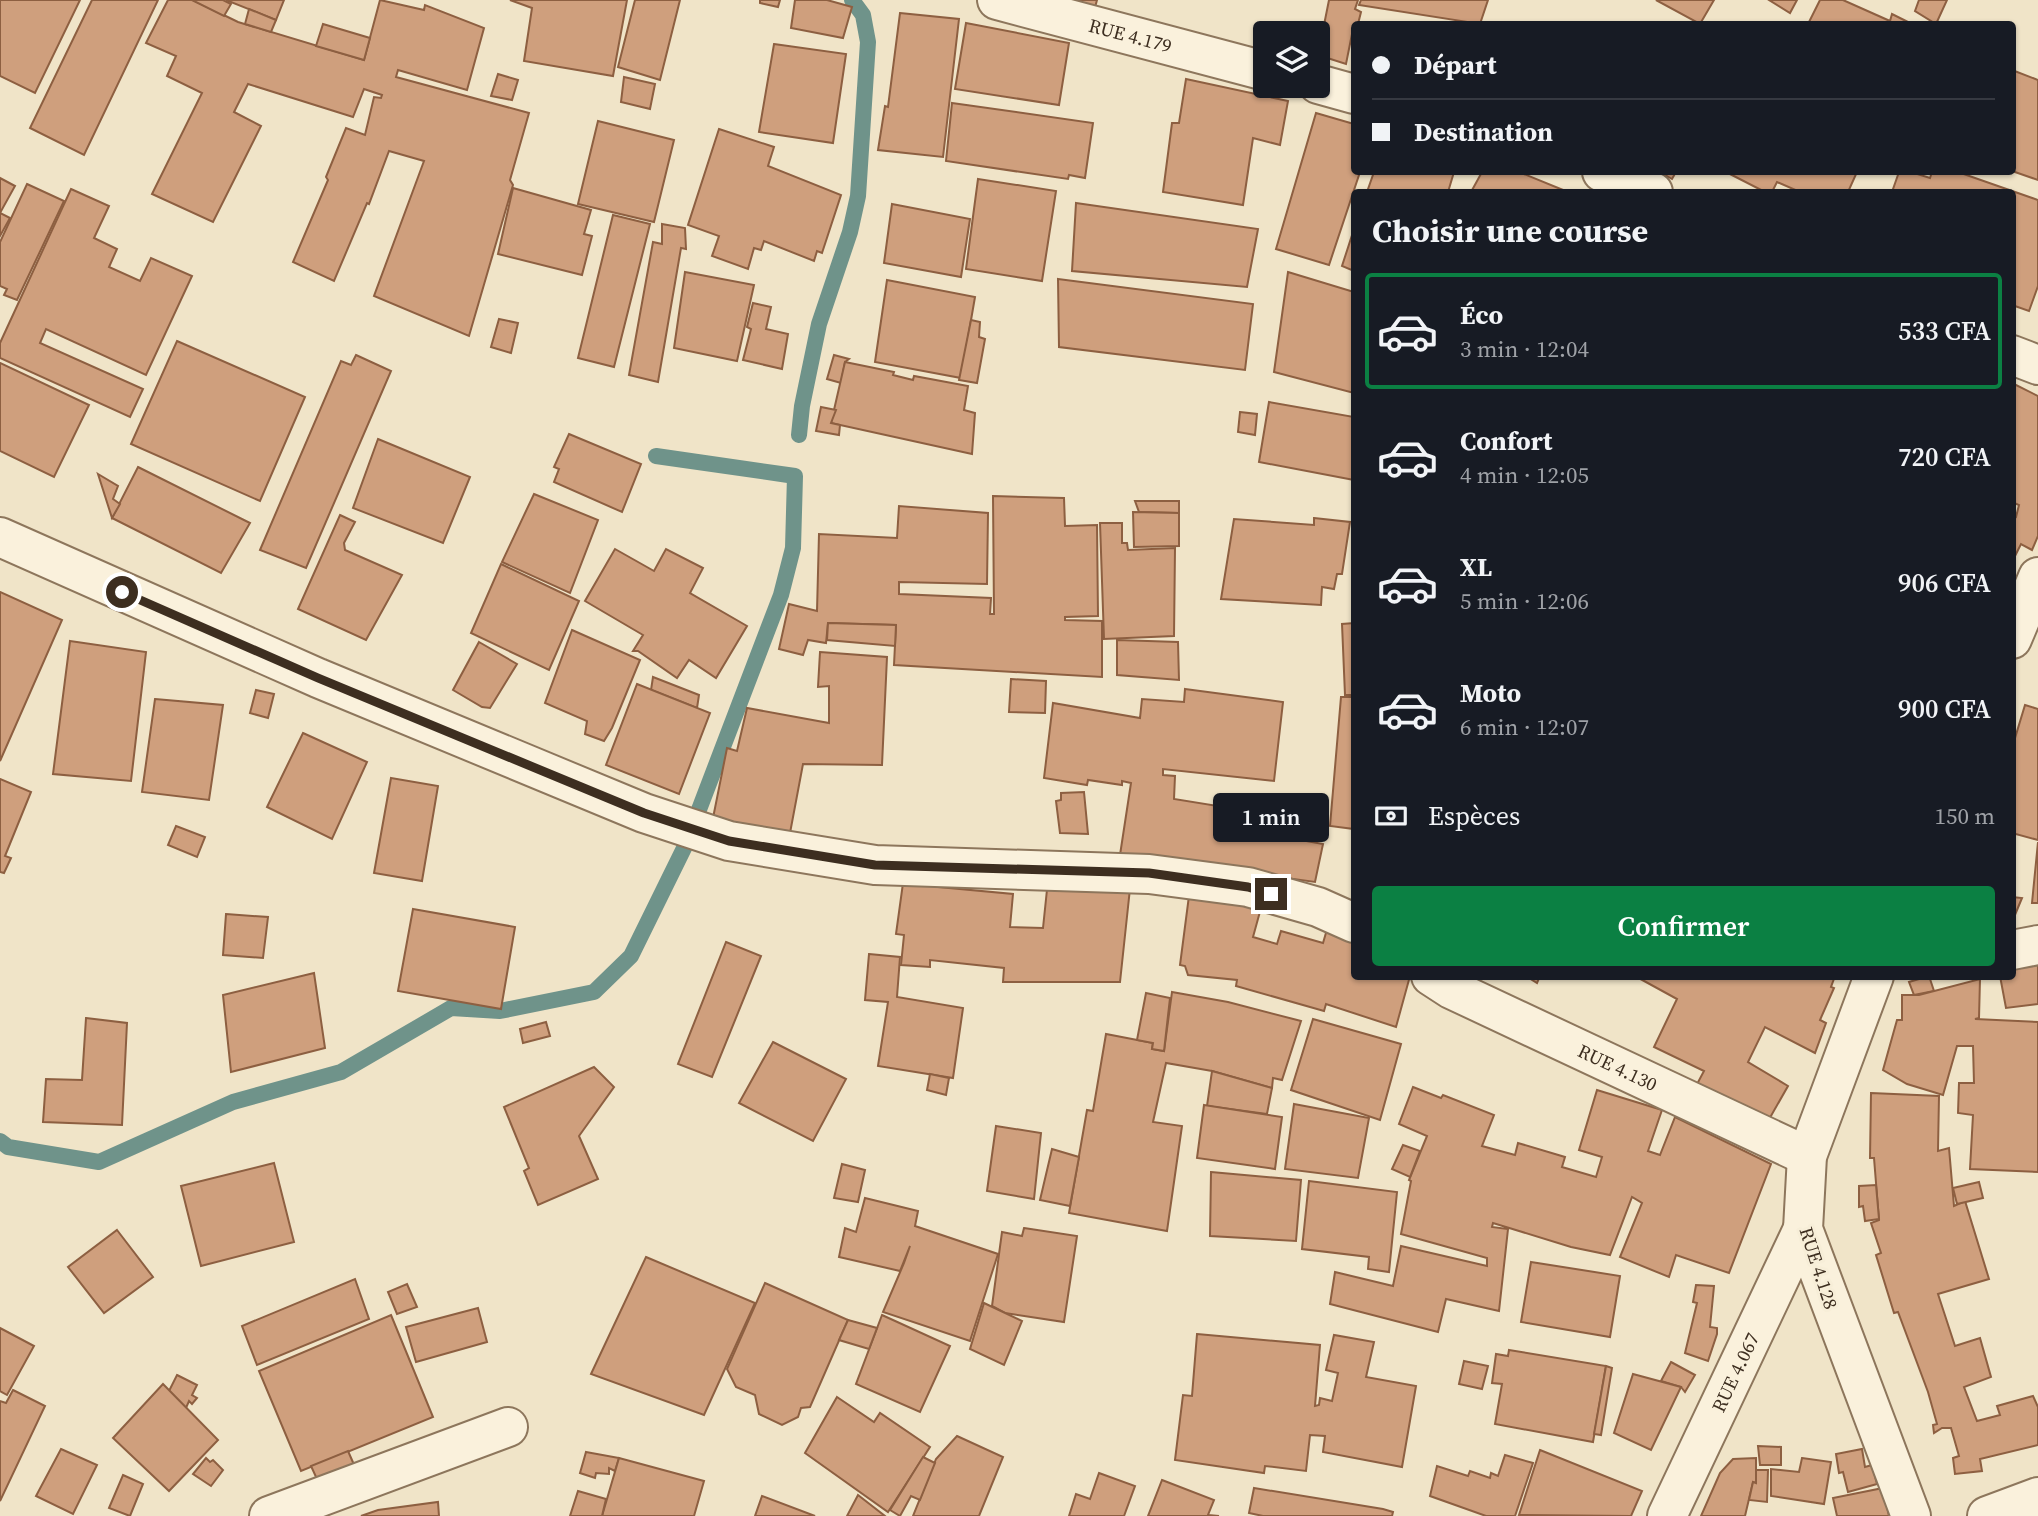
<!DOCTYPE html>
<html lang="fr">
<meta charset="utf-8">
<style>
body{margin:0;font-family:"Source Serif 4",serif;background:#20242c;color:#f1f3f6;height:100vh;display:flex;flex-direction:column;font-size:26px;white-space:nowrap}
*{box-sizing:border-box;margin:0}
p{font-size:23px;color:#9ea1a6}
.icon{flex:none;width:38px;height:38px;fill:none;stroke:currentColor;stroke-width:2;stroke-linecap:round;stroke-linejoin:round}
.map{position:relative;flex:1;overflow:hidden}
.drawer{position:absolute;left:1351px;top:189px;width:665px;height:791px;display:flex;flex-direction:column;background:#171b24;border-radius:7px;box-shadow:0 2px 5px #0004}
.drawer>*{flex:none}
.banner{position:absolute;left:1351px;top:21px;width:665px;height:154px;border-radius:7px;box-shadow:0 2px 5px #0004;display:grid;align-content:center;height:154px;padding:0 21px;background:#171b24}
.tools{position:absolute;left:1253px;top:21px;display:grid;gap:14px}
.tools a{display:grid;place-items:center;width:77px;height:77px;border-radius:7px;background:#171b24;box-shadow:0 2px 5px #0004;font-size:35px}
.end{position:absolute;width:32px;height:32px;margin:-16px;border:9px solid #3d2e20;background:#fff;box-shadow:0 0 0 4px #fff}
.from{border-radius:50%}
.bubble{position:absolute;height:49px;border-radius:7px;background:#171b24;box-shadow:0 2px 5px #0004;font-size:23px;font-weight:600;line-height:49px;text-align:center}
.banner b{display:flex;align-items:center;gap:24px;height:66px;font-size:26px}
.banner b+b{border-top:2px solid #363941}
.banner i{width:18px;height:18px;background:#f1f3f6}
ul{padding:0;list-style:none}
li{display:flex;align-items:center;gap:21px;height:116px;margin:0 14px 10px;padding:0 7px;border:4px solid transparent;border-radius:7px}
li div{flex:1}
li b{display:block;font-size:26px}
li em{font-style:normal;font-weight:600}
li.current{border-color:#0b8043}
li>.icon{width:63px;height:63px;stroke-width:1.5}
h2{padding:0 21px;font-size:32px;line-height:84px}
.pay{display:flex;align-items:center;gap:18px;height:77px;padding:0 21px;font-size:26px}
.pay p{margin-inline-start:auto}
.primary-button{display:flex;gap:14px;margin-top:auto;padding:14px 21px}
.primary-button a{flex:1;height:80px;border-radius:7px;background:#0b8043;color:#fff;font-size:28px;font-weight:600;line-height:80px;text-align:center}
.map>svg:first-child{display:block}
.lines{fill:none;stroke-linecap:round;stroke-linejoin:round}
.stream{stroke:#6f938a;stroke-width:16}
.building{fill:#cf9f7d;stroke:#8d5f41;stroke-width:2}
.minor-casing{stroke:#8d765c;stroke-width:42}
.minor{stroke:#faf1dc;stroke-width:38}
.route{stroke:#3d2e20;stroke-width:9}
.labels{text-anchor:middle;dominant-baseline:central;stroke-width:6;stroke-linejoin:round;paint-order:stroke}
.street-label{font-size:19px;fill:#3d2e20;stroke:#f7eed8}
</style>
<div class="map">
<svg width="2038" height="1516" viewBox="0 0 2038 1516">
<rect width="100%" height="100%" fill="#f0e4c8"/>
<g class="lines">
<g class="stream">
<polyline points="799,435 802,406 819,324 850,232 858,196 868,42 863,15 852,0"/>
<polyline points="656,456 795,476 793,548 781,595 692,828"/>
<polyline points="0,1141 8,1147 99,1162 233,1102 341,1072 451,1008 500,1011 594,992 631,956 689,838"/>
</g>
</g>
<g class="building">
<polygon points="0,0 80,0 35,93 0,76"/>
<polygon points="92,0 158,0 84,155 30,128"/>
<polygon points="168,0 193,0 238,22 364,60 380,0 424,10 425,5 484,28 467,90 398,70 396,77 529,113 510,180 513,185 469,336 374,296 424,161 389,151 369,204 367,203 334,281 293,262 328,180 326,177 346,128 365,135 374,97 381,98 382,95 364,89 353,117 248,84 234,112 261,126 213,222 152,194 202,93 167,76 176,56 146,43"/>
<polygon points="192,0 223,0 231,4 224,16"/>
<polygon points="226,0 284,0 276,20"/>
<polygon points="510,0 627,0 613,76 524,61 532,8"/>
<polygon points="635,0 680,0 660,80 618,67"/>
<polygon points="760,0 780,0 778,7 760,3"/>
<polygon points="795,0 827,0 852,7 843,38 791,28"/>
<polygon points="1065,0 1097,0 1093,15"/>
<polygon points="1329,0 1358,0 1355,9 1361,12 1358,24 1354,24 1346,64 1318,55"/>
<polygon points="1361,0 1488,0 1480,24 1359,5"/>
<polygon points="1656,0 1714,0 1700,24"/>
<polygon points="1769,0 1797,0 1790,13"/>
<polygon points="1820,0 1843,0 1890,21 1892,14 1912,24 1808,24"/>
<polygon points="1919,0 1947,0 1936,24 1915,11"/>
<polygon points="249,9 276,20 271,32 245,24"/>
<polygon points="900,13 959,19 943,157 878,150 885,106 888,107"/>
<polygon points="966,23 1069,43 1059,105 955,89"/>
<polygon points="323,24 370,38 364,60 316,46"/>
<polygon points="774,44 846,54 833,143 759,132"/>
<polygon points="2012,70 2038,80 2038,180 2012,171"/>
<polygon points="498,74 518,80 512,100 491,96"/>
<polygon points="624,77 655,84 650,109 621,102"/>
<polygon points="1186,79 1288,101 1280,145 1253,138 1243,205 1163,192 1172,123 1179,123"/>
<polygon points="952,103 1093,123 1085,178 1069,175 1068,179 946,161"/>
<polygon points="1316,113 1354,124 1354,172 1360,172 1329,265 1276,249"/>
<polygon points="598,121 674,140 654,222 578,204"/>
<polygon points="719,129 774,147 768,166 841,195 822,253 817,251 814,261 764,241 761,250 754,248 748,269 712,256 719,236 688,225"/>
<polygon points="1374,172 1454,172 1448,192 1367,192"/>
<polygon points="1482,172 1519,172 1568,192 1471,192"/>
<polygon points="1660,172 1676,172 1672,179"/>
<polygon points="1726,172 1857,172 1848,192 1800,192 1777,182 1772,192 1765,192"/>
<polygon points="1899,172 1911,172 1930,178 1932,172 1958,172 2038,200 2038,286 2029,311 2012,305 2012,192 1892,192"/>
<polygon points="0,178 15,186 0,213"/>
<polygon points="978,179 1056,191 1042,281 966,269"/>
<polygon points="27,184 64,201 17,300 4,295 7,289 0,286 0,242"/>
<polygon points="513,188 591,210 584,234 592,236 582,275 498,254"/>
<polygon points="71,189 109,206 94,238 117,249 109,267 140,281 151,258 192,276 146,375 46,329 40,343 143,389 130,417 0,358 0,343"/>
<polygon points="1076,203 1258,229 1247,287 1072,271"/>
<polygon points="892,204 970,219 961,277 884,263"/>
<polygon points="0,213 10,218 0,236"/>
<polygon points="613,215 650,224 614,367 578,358"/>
<polygon points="662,224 685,228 686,249 681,248 658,382 629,375 653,242 662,244"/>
<polygon points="1354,229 1354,271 1342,266"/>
<polygon points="685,272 754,285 737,361 674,348"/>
<polygon points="1288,272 1354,292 1354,393 1274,372"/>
<polygon points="1058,279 1253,304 1245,370 1059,347"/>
<polygon points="887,280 975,297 961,378 875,362"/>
<polygon points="753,303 771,307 766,329 788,334 782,369 743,360 751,329 747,327"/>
<polygon points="499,319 518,323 511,353 491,347"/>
<polygon points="971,320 980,322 979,337 985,339 977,383 959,380"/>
<polygon points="177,341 305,397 260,501 131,444"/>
<polygon points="356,355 391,371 306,568 260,550 341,361 351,365"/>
<polygon points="834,355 849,359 845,362 841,383 827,379"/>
<polygon points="845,362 894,372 893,375 913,380 914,376 968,386 964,410 975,413 972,454 831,423"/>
<polygon points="0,363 89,405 54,477 0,451"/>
<polygon points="2012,383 2038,396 2038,536 2032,550 2021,544 2012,562 2012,516 2016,517 2019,505 2012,502"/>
<polygon points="1269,402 1354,417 1354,480 1259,462"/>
<polygon points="821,407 836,410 831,423 840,425 839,435 816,431"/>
<polygon points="1240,412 1257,414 1255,435 1238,432"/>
<polygon points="569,434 641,464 622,512 554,482 559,469 554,467"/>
<polygon points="378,439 470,477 443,543 353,508"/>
<polygon points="138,467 250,523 221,573 112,518"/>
<polygon points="98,474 118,486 113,499 120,504 112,518"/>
<polygon points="534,494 598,520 570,593 502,562"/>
<polygon points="993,496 1064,498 1065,526 1097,525 1098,616 1065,617 1065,620 1102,621 1102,677 894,665 896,625 828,623 826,643 808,640 803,655 779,649 789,604 817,611 819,534 897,538 899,506 988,513 987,584 899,582 899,594 991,598 990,614 994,614"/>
<polygon points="1135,501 1179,501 1179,513 1139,512"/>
<polygon points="1133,512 1179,513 1179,546 1134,547"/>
<polygon points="340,515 355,522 344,543 345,550 402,575 366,640 298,609"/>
<polygon points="1314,518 1350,522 1342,574 1337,574 1334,589 1322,587 1321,605 1221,599 1234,519 1314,525"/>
<polygon points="1100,523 1122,523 1122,543 1127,543 1128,550 1175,548 1174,636 1104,639"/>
<polygon points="615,549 654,571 666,549 703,568 690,593 747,626 716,678 689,660 677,678 638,651 633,651 643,635 585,601"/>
<polygon points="501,564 579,601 549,670 471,633"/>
<polygon points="0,592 62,620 0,761"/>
<polygon points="828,623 896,625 895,646 827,640"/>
<polygon points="1354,623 1354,695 1345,695 1342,624"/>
<polygon points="572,630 640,660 612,728 604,741 585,734 587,721 545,703"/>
<polygon points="1117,640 1178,642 1179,680 1117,675"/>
<polygon points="70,641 146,652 131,781 53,774"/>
<polygon points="479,642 517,664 490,708 482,707 453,690"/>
<polygon points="820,652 887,657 882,765 803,764 790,833 713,818 727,748 737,751 747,708 829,723 829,686 818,687"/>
<polygon points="653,677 699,695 697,708 651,690"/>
<polygon points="1011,679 1046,681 1045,713 1009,712"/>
<polygon points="637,684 710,713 679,794 606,765"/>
<polygon points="1185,689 1283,702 1274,781 1163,769 1163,775 1175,776 1174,799 1261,813 1257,832 1323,844 1315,882 1120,855 1131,783 1122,781 1122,785 1088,780 1087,785 1044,778 1053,703 1140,718 1142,699 1184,702"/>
<polygon points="256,690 274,694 268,718 250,713"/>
<polygon points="1341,697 1354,697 1354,829 1330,826"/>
<polygon points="155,699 223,705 209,800 142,792"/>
<polygon points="2025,705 2038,709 2038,840 2012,833 2012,748"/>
<polygon points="303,733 367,762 332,839 267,807"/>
<polygon points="391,778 438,786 422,881 374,873"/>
<polygon points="0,779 31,792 5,856 11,858 4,873 0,872"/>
<polygon points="1084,792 1088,834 1060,833 1056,801 1061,800 1061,793"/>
<polygon points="176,826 205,837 197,857 168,845"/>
<polygon points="2038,842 2038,903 2032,903"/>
<polygon points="940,876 939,887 1013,894 1010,927 1043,928 1048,880 1131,879 1120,982 1003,982 1004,968 930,960 930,967 901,965 904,935 896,934 903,883"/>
<polygon points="1190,888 1264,897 1253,937 1277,944 1281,931 1323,943 1328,926 1354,933 1354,976 1410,976 1396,1027 1326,1004 1324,1011 1236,986 1237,980 1188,975 1185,966 1180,965"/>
<polygon points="2012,897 2022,898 2012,922"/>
<polygon points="413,909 515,927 501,1009 398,991"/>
<polygon points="226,914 268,917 263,958 223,955"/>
<polygon points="726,942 761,956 712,1077 678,1064"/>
<polygon points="869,954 900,957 897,997 963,1008 953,1078 878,1066 888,1002 865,1000"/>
<polygon points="2038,964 2038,1004 2006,1008 2000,976 2012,976 2012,969"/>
<polygon points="314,973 325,1048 231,1072 223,995"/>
<polygon points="1526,976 1540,976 1537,983"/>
<polygon points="1635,976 1835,976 1831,987 1834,988 1820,1020 1826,1023 1815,1053 1765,1027 1748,1062 1788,1086 1767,1123 1696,1086 1704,1071 1654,1047 1677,999"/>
<polygon points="1929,976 1934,991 1914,995 1909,982"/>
<polygon points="1980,979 1979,1018 1975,1019 2038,1022 2038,1172 1970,1169 1973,1115 1958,1113 1959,1083 1974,1083 1973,1046 1957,1046 1943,1095 1907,1084 1883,1070 1897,1020 1902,1020 1902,995 1919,995"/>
<polygon points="1172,992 1228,1002 1301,1021 1282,1080 1273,1078 1272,1088 1212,1071 1166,1063 1153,1122 1182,1126 1167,1231 1069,1213 1087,1110 1093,1111 1106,1034 1153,1043 1152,1049 1164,1051"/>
<polygon points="1146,993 1170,998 1164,1051 1152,1049 1153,1043 1137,1040"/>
<polygon points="86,1018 127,1023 122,1125 43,1122 46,1079 82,1080"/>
<polygon points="1313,1019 1401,1044 1380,1120 1291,1090"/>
<polygon points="546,1022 550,1036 523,1043 520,1029"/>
<polygon points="773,1042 846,1079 813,1141 739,1103"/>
<polygon points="594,1067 614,1087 579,1136 598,1179 538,1205 524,1171 529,1168 504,1107"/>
<polygon points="1212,1071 1272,1088 1267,1114 1207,1106"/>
<polygon points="930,1074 949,1078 946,1095 927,1090"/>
<polygon points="1413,1087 1441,1098 1443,1095 1494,1115 1482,1146 1515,1155 1518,1143 1565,1157 1562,1167 1596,1177 1602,1157 1579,1150 1597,1090 1662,1110 1648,1151 1660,1155 1675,1117 1771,1164 1729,1273 1676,1255 1669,1277 1620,1257 1642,1203 1632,1197 1610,1255 1571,1247 1493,1223 1492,1227 1508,1229 1499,1311 1446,1299 1438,1332 1330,1304 1335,1272 1393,1286 1401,1246 1487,1266 1487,1258 1401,1234 1411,1181 1409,1180 1427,1136 1399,1124"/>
<polygon points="1871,1093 1939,1096 1938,1151 1949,1148 1954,1206 1965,1201 1989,1279 1938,1294 1955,1346 1980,1338 1991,1377 1964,1387 1977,1421 2000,1415 1997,1406 2033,1396 2038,1407 2038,1445 1980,1459 1982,1471 1955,1474 1953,1458 1959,1456 1951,1428 1942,1428 1934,1433 1933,1425 1937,1424 1928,1392 1898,1312 1894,1313 1876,1255 1881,1253 1871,1223 1879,1220 1874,1158 1870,1158"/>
<polygon points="1294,1104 1369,1118 1358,1178 1285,1169"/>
<polygon points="1204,1105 1282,1117 1275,1169 1197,1158"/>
<polygon points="996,1126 1041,1133 1034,1199 987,1191"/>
<polygon points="1403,1145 1420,1151 1410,1177 1392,1169"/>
<polygon points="1052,1149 1079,1157 1070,1206 1040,1200"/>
<polygon points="274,1163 294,1242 201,1266 181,1186"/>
<polygon points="842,1164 865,1170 858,1202 834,1198"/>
<polygon points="1211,1172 1301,1180 1296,1241 1210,1236"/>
<polygon points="1309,1181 1397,1192 1389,1272 1368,1269 1369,1257 1302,1249"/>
<polygon points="1979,1182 1983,1198 1957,1204 1953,1188"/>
<polygon points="1876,1185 1879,1219 1865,1221 1863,1206 1859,1207 1859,1186"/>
<polygon points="865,1198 918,1211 915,1226 998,1254 970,1341 883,1312 904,1263 910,1246 900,1271 839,1257 845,1228 856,1232"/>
<polygon points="1024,1228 1077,1236 1064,1322 1005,1313 992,1306 1002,1232 1022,1236"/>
<polygon points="117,1230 153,1277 104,1313 68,1267"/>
<polygon points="646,1257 755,1303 704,1415 591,1374"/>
<polygon points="1531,1262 1620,1276 1610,1337 1521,1322"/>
<polygon points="355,1279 369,1319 257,1365 242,1326"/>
<polygon points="765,1283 848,1320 810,1407 801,1408 798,1417 782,1425 759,1414 755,1395 736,1387 727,1369"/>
<polygon points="407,1284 417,1307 397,1314 388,1292"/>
<polygon points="1696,1285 1714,1286 1710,1327 1717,1328 1717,1334 1708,1361 1685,1353 1697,1303 1693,1302"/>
<polygon points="984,1303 1022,1321 1004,1365 970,1349"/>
<polygon points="478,1308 487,1342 416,1362 406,1327"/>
<polygon points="391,1315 433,1417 301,1471 259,1371"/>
<polygon points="882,1315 950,1346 920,1412 856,1384"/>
<polygon points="848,1320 877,1328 869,1349 839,1340"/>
<polygon points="0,1328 34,1346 7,1395 0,1391"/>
<polygon points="1197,1334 1320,1345 1315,1406 1319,1405 1320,1398 1332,1401 1338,1373 1326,1370 1334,1335 1374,1342 1366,1377 1416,1386 1402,1467 1323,1452 1325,1436 1310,1435 1306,1471 1265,1466 1264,1473 1175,1460 1183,1395 1192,1396"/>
<polygon points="1509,1350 1606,1366 1593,1442 1495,1424 1502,1384 1492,1383 1496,1354 1508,1356"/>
<polygon points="1464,1361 1488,1366 1482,1389 1459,1384"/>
<polygon points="1671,1362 1695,1375 1685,1392 1681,1387 1661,1381"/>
<polygon points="1606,1366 1612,1368 1601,1435 1594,1434"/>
<polygon points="1633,1374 1681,1387 1651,1450 1614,1433"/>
<polygon points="177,1375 197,1385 192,1395 197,1398 192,1404 189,1401 186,1408 169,1391"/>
<polygon points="163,1384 218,1440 169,1491 113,1438"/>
<polygon points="13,1390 45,1406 0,1501 0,1401 6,1403"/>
<polygon points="837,1397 874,1422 880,1413 930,1447 888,1512 805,1453"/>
<polygon points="957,1436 1003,1457 979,1516 913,1516 936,1459"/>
<polygon points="1758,1446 1781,1447 1781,1465 1760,1465"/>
<polygon points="61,1449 97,1465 73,1514 36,1496"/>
<polygon points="1862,1449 1865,1467 1872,1465 1877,1484 1848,1492 1843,1472 1839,1473 1836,1454"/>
<polygon points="1540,1450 1642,1491 1631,1516 1519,1515"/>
<polygon points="348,1451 359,1476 322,1490 311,1466"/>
<polygon points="586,1452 619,1458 615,1471 609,1468 609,1474 596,1473 595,1478 580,1473"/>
<polygon points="1505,1455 1533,1463 1515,1516 1486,1516 1430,1496 1437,1466 1468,1476 1470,1471 1490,1478 1491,1473 1498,1476"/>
<polygon points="923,1457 935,1463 920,1500 911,1496 900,1516 890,1510"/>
<polygon points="206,1458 210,1462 213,1460 223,1470 211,1486 193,1474"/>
<polygon points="619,1458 704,1481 694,1516 602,1516"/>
<polygon points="1756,1458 1756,1483 1753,1482 1745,1516 1701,1516 1720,1473 1733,1459"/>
<polygon points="1802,1458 1831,1462 1824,1504 1771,1496 1771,1469 1799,1472"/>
<polygon points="1756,1470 1768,1470 1767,1502 1749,1500 1753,1482 1756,1483"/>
<polygon points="1099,1473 1135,1486 1124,1516 1069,1516 1076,1494 1090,1499"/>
<polygon points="123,1475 143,1484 130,1516 109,1508"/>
<polygon points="1162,1480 1214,1500 1208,1515 1219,1516 1148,1516"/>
<polygon points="1254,1488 1383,1509 1393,1512 1392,1516 1263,1516 1249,1513"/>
<polygon points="1883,1488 1889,1516 1837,1516 1833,1498"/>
<polygon points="578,1491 606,1499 602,1516 570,1516"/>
<polygon points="858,1495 885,1516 847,1516"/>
<polygon points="762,1496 815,1516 755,1516"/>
<polygon points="438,1502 439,1516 361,1516 378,1510"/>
</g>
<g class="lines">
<g class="minor-casing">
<g id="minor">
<path id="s1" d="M 997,0 L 1265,71"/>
<polyline points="1318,84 1354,94"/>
<polyline points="1602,172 1653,192"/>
<polyline points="2012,355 2038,365"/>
<polyline points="0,537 318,678 644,813 729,841 875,865 1149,874 1248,887 1318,907 1354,923"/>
<polyline points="2012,639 2038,577"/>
<polyline points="2012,950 2038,945"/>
<path id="s2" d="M 1431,976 L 1451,989 L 1807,1156"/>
<polyline points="1874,976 1807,1156 1803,1229 1911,1516"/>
<polyline points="269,1516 508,1427"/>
<path id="s3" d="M 1667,1516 L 1803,1229"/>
<polyline points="1987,1516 2038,1497"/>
</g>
</g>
<use href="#minor" class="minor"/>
</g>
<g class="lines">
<polyline class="route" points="122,592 318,678 644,813 729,841 875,865 1149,873 1248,887 1271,894"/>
</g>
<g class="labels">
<g class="street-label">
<text stroke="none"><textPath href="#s1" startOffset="138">RUE 4.179</textPath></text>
<text stroke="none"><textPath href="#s2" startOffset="208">RUE 4.130</textPath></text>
<text transform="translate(1819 1268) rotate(72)">RUE 4.128</text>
<text stroke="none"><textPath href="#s3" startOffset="159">RUE 4.067</textPath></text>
</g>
</g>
</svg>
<div class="tools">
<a><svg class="icon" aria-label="layers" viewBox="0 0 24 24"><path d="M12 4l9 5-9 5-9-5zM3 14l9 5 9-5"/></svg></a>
</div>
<i class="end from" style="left:122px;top:592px"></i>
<i class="end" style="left:1271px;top:894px"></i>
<div class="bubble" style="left:1213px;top:793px;width:116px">1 min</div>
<div class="banner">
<b><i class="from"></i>Départ</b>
<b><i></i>Destination</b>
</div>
<section class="drawer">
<h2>Choisir une course</h2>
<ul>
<li class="current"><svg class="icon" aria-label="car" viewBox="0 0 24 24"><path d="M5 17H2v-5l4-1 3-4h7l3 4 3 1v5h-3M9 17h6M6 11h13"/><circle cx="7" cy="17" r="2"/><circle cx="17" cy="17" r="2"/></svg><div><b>Éco</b><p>3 min · 12:04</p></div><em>533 CFA</em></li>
<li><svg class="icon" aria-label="car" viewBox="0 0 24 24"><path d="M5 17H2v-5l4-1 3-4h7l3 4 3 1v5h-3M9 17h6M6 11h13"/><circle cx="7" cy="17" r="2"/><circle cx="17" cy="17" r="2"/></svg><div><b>Confort</b><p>4 min · 12:05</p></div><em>720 CFA</em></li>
<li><svg class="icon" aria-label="car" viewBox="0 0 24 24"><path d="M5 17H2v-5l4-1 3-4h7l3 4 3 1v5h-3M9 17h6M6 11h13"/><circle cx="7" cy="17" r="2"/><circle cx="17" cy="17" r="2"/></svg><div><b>XL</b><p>5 min · 12:06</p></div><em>906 CFA</em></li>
<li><svg class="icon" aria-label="car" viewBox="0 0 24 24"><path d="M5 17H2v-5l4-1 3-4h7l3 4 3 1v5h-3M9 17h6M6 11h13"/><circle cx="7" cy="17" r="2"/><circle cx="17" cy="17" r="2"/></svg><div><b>Moto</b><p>6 min · 12:07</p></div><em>900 CFA</em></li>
</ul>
<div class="pay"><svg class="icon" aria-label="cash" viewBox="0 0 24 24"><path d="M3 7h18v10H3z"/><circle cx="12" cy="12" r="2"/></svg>Espèces<p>150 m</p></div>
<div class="primary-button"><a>Confirmer</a></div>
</section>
</div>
